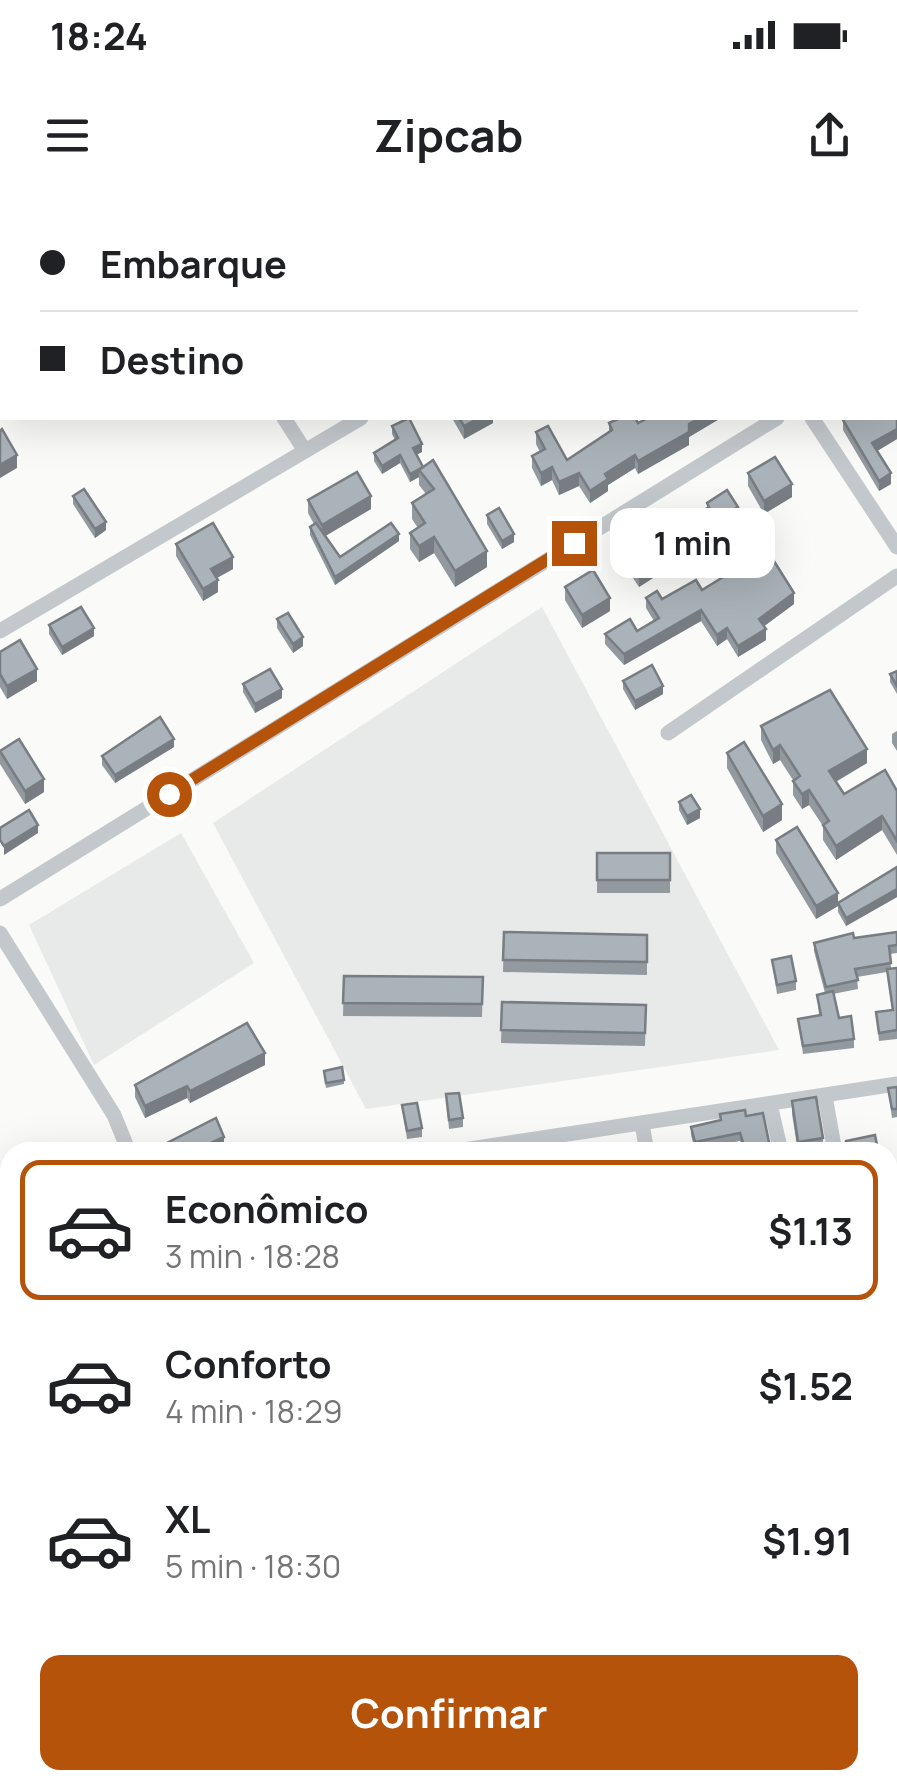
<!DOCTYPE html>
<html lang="pt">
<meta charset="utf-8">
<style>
body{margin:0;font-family:Manrope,sans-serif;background:#f2f2f2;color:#202124;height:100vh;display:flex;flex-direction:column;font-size:38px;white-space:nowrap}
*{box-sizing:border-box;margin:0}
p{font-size:32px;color:#757577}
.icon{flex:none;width:55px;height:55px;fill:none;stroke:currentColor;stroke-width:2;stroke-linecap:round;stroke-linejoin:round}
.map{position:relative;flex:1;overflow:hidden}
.drawer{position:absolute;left:0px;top:942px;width:898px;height:648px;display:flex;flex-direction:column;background:#fff;border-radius:30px 30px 0 0;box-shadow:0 10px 40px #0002}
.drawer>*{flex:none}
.hud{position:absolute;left:0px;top:0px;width:898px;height:220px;box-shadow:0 10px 40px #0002;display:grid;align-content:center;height:220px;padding:0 40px;background:#fff}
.end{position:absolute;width:45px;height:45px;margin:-22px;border:12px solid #b45309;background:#fff;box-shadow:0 0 0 5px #fff}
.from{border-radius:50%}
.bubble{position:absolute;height:70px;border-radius:20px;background:#fff;box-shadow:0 10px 40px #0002;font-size:32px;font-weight:700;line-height:70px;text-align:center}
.hud b{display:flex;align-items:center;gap:35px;height:95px;font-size:38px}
.hud b+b{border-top:2px solid #e0e0e0}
.hud i{width:25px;height:25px;background:#202124}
ul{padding:18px 0 0;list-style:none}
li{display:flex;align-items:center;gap:30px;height:140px;margin:0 20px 15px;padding:0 20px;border:5px solid transparent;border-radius:20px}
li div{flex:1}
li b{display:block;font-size:38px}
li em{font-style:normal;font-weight:700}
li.active{border-color:#b45309}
li>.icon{width:90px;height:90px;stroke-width:1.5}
.primary-button{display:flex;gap:20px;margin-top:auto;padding:20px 40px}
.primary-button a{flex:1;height:115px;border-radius:20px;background:#b45309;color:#fff;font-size:40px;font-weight:700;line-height:115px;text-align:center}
.status{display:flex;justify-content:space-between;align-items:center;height:70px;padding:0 50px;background:#fff;direction:ltr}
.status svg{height:28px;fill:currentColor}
header{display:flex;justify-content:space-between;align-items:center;height:130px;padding:0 40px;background:#fff;font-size:45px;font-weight:700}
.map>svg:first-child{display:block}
.built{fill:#e8e9e9}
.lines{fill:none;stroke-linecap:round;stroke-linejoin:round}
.primary-casing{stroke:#b5babe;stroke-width:30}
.street{stroke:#c3c8cc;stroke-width:15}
.primary{stroke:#fff;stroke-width:25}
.wall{fill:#929a9f}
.shaded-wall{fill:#777d82}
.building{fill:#aab3b9;stroke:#777d82;stroke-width:2.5}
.route{stroke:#b45309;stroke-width:12}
</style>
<div class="status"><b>18:24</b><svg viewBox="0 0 49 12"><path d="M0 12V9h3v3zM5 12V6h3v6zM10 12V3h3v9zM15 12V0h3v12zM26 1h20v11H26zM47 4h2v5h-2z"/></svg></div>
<header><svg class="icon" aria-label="menu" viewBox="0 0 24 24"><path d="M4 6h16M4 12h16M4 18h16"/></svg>Zipcab<svg class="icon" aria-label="share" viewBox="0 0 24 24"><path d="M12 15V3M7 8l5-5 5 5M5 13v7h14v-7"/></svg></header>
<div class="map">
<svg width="897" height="1588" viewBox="0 0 897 1588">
<rect width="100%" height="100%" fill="#fafaf8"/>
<g class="built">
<polygon points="542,407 779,850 366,909 213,623"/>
<polygon points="181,633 254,763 94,865 29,725"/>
</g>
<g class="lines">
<g class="primary-casing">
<g id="primary">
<polyline points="272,2 276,0"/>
<polyline points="320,2 324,0"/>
<polyline points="0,172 2,170"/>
<polyline points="0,205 2,204"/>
</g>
</g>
<g class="street">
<polyline points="148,0 150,2"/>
<polyline points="675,0 677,2"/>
<polyline points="722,2 726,0"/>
<polyline points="895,144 897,142"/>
<polyline points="284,218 305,251"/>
<polyline points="812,218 897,347"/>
<polyline points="0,431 361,218"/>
<polyline points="668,533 897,376"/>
<polyline points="0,699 777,218"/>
<polyline points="0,733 114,915 129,952"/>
<polyline points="825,896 835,952"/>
<polyline points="770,904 781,952"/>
<polyline points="642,924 647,952"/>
<polyline points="450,952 897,884"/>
<polyline points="888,1026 897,1024"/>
<polyline points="888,1155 897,1154"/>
<polyline points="888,1273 897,1272"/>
<polyline points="0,1358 10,1352"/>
<polyline points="888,1401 897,1400"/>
<polyline points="888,1532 897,1531"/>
<polyline points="453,1580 453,1588"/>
<polyline points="608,1580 608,1588"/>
<polyline points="97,1588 103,1580"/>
<polyline points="216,1588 221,1580"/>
<polyline points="357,1588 362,1580"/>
</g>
<use href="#primary" class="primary"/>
</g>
<g class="wall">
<polygon points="897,189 897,239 877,251 891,284 879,291 843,230 843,220"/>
<polygon points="452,218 493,218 493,223 464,239"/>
<polygon points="648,218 721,218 689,237 689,245 638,274 635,268 608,285 608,291 590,303 579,286 559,295 552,280 541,286 532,268 532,256 540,252 536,244 536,232 567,260 609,232 609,223 638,223"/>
<polygon points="392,226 422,252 416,255 423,267 487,367 455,387 434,353 419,362 410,349 410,333 418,328 412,319 412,303 426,294 419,285 419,277 410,282 400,263 382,274 374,261 374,253 395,240 392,234"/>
<polygon points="748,273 792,297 764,314 748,286"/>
<polygon points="73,296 106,330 95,338 73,304"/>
<polygon points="308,300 371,309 325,336 340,357 399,341 335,385 310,335 310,327 314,324 308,313"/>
<polygon points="707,303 738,316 680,350 673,337 673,328 707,309"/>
<polygon points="487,315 514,342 502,349 487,324"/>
<polygon points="176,344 233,369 217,378 218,392 203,401 176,356"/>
<polygon points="622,349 667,369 639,387 622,362"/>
<polygon points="565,387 610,411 582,428 565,400"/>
<polygon points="702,390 794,404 764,426 766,440 738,457 727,439 717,446 701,421 624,465 605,444 605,434 637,431 654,421 646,408 646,398 662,399"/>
<polygon points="277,419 303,446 293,453 277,428"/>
<polygon points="49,425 94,436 62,455 49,434"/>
<polygon points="0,452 37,481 7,499 0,487"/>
<polygon points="897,471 897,494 890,482 890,474"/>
<polygon points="623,481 663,494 635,510 623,489"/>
<polygon points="243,484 282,498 255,513 243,492"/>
<polygon points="761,526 867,563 836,582 844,594 897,591 897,655 882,630 836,660 823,640 823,626 809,605 802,609 793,595 793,580 780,560 773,564 761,540"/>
<polygon points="897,531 897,551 892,543 892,534"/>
<polygon points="174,547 115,583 102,565 102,556"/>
<polygon points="0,550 44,592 25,604 0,564"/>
<polygon points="727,553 782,620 763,632 727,568"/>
<polygon points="679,602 700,618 687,625 679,610"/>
<polygon points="776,640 838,703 897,667 897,697 846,726 838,712 838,706 816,719 776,653"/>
<rect x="597" y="653" width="73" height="40"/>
<polygon points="504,732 647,735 647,775 503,772"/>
<polygon points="897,732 897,753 890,754 891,768 897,768 897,839 879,841 876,812 892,810 887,772 857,777 858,789 833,794 839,818 854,839 854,848 803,854 798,819 819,815 817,795 825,793 814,751 814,743"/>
<polygon points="772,760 796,781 796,790 777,794"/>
<polygon points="344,776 483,777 482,817 343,816"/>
<polygon points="502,802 646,805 645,846 501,843"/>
<polygon points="265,865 190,903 187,898 145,918 135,897 135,885"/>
<polygon points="324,871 344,880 344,884 326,888"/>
<polygon points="897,887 897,917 892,918 888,888"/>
<polygon points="446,894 463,918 463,927 449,929"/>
<polygon points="792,901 823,938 823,951 798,952 792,914"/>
<polygon points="402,905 422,928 422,937 407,939"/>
<polygon points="746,916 771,952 744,952 740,941 695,950 691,935 691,927"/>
<polygon points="888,1046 896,1074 896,1087 888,1088"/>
<polygon points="888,1113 892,1135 892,1143 888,1144"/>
<polygon points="888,1178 897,1185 897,1201 888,1203"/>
<polygon points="897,1402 897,1457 893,1458 894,1496 888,1496 888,1403"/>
<polygon points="572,1580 597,1580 597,1588 573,1588"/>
</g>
<g class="shaded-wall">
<polygon points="2,104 2,119 0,120 0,105"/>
<polygon points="479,218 493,218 493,223 464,239 464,226"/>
<polygon points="700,218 721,218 689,237 689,224"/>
<polygon points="897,229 897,239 872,254 872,243"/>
<polygon points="689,232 689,245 638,274 638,261"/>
<polygon points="422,244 422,252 413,256 413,248"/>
<polygon points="17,255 17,268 0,278 0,265"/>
<polygon points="400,255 400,263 382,274 382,266"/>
<polygon points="635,255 635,268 608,285 608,291 590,303 590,291 605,274"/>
<polygon points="552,267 552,280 541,286 541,273"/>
<polygon points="419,270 419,277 410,282 410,274"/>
<polygon points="579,273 579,286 559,295 559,282"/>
<polygon points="891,273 891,284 879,291 879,281"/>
<polygon points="792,284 792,297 764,314 764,301"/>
<polygon points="371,296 371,309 322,338 322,325"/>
<polygon points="738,307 738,316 680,350 680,341"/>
<polygon points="106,322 106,330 95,338 95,329"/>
<polygon points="399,334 399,341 335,385 335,377"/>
<polygon points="514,334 514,342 502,349 502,341"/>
<polygon points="434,337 434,353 419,362 419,346"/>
<polygon points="487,351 487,367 455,387 455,371"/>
<polygon points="667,356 667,369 639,387 639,374"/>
<polygon points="233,357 233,369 211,381 211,369"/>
<polygon points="218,380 218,392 203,401 203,389"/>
<polygon points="794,393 794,404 759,430 759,419"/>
<polygon points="610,398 610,411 582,428 582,415"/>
<polygon points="701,410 701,421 624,465 624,454"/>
<polygon points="94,428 94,436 62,455 62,447"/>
<polygon points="727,428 727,439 717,446 717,435"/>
<polygon points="766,429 766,440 738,457 738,446"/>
<polygon points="303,437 303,446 293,453 293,444"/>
<polygon points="37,469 37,481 7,499 7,486"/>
<polygon points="663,486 663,494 635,510 635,501"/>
<polygon points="282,489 282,498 255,513 255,504"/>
<polygon points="174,539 174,547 115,583 115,575"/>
<polygon points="780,545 780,560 773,564 773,550"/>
<polygon points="867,549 867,563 829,585 829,571"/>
<polygon points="44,579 44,592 25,604 25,591"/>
<polygon points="809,590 809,605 802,609 802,594"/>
<polygon points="782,604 782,620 763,632 763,616"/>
<polygon points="700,609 700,618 687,625 687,616"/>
<polygon points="882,616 882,630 836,660 836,646"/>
<polygon points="38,625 38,633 4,655 4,646"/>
<polygon points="897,689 897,697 846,726 846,718"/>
<polygon points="838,693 838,706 816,719 816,706"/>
<polygon points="265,853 265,865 190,903 190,891"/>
<polygon points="187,886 187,898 145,918 145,906"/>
<polygon points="224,937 224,946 209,952 195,952 195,950"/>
<polygon points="10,1101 10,1118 0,1125 0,1108"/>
<polygon points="10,1174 10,1191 0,1197 0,1180"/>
</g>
<g class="building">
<polygon points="72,0 116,0 112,2 68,2"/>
<polygon points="454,0 514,0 510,2 455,2"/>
<polygon points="790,0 879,0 891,2 790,2"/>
<polygon points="895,3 897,4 897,66 895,66"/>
<polygon points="2,52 2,82 1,83 2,85 2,104 0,105 0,53"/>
<polygon points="897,189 897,229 872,243 891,273 879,281 843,220 847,218 895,218 895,190"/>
<polygon points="409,218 422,244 413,248 423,267 410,274 400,255 382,266 374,253 398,238 392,226"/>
<polygon points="459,218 479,218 464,226"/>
<polygon points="620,218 635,218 638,223 648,218 700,218 689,224 689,232 638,261 635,255 605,274 608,279 590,291 579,273 559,282 552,267 541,273 532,256 545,249 536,232 548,226 567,260 612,230 609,223"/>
<polygon points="2,229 17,255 0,265 0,231"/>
<polygon points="775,257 792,284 764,301 748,273"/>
<polygon points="433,260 487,351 455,371 434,337 419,346 410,333 425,323 412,303 434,289 419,270"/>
<polygon points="357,272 371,296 322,325 308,300"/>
<polygon points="84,289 106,322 95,329 73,296"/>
<polygon points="727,290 738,307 680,341 673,328 709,307 707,303"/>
<polygon points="499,308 514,334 502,341 487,315"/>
<polygon points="213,323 233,357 211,369 218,380 203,389 176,344"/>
<polygon points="316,323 340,357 391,323 399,334 335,377 310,327"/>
<polygon points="650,330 667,356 639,374 622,349"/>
<polygon points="767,350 794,393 759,419 766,429 738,446 727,428 717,435 701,410 624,454 605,434 630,419 637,431 659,418 646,398 657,391 662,399 696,380 702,390"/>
<polygon points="593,370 610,398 582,415 565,387"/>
<polygon points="81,407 94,428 62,447 49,425"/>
<polygon points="288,413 303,437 293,444 277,419"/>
<polygon points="20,440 37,469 7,486 0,474 0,452"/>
<polygon points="652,465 663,486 635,501 623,481"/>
<polygon points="270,469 282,489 255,504 243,484"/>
<polygon points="897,471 897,486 890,474"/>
<polygon points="830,490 867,549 829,571 844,594 885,570 897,591 897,641 882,616 836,646 823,625 829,621 809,590 802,594 793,581 800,576 780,545 773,550 761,526"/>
<polygon points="160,517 174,539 115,575 102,556"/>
<polygon points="19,539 44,579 25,591 0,551"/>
<polygon points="744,542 782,604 763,616 727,553"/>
<polygon points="691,595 700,609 687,616 679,602"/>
<polygon points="29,610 38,625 4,646 0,640 0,628"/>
<polygon points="797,627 838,693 816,706 776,640"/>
<rect x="597" y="653" width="73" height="27"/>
<polygon points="897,667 897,689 846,718 838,703"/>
<polygon points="504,732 647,735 647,762 503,760"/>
<polygon points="897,732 897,745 889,746 891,763 855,769 858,780 826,787 814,743 853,733 854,738"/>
<polygon points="791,756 796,781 777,785 772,760"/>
<polygon points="897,768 897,830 879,833 876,812 893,810 887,769"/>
<polygon points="344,776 483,777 482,804 343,803"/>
<polygon points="833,791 839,818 851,816 854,839 803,846 798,819 821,815 817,795"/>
<polygon points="502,802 646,805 645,833 501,830"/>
<polygon points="247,823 265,853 190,891 187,886 145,906 135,885"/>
<polygon points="342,867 344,880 326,883 324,871"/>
<polygon points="897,887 897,909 892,909 888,888"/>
<polygon points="459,893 463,918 449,920 446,894"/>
<polygon points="816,897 823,938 798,942 792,901"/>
<polygon points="417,903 422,928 407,931 402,905"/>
<polygon points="745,910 746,916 763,913 771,952 746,952 740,933 695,942 691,927 721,920 720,914"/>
<polygon points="216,918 224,937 195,950 196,952 169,952 165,944"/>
<polygon points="875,935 878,950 866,952 845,952 846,941"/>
<polygon points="572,945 573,952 551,952 550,947"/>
<polygon points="892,1045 896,1074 888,1075 888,1046"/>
<polygon points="10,1059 10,1101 0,1108 0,1065"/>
<polygon points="888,1113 889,1113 892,1135 888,1135"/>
<polygon points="10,1131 10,1174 0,1180 0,1138"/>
<polygon points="896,1177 897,1192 888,1194 888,1178"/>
<polygon points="897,1402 897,1448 893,1449 894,1487 888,1487 888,1403"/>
<polygon points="897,1570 897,1588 877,1588 876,1580 888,1580 888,1572"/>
<polygon points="34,1580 63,1580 57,1588 29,1588"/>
<polygon points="146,1580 159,1580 168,1588 146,1588 142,1585"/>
<polygon points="431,1580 442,1580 449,1588 421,1588 420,1583"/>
<polygon points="462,1580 491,1580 492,1586 462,1588 461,1587"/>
<polygon points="573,1580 597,1580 573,1583"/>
</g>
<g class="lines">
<polyline class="route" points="169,594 574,343"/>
</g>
</svg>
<i class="end from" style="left:169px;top:594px"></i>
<i class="end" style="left:574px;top:343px"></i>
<div class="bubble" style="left:610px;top:308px;width:165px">1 min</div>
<div class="hud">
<b><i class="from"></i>Embarque</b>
<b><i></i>Destino</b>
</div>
<section class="drawer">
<ul>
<li class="active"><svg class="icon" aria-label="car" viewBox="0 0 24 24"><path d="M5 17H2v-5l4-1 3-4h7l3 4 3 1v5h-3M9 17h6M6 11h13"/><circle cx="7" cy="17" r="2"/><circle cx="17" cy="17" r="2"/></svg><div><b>Econômico</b><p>3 min · 18:28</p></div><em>$1.13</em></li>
<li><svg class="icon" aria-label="car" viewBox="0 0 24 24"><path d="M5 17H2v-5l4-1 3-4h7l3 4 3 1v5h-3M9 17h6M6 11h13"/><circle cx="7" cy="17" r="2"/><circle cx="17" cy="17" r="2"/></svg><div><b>Conforto</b><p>4 min · 18:29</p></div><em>$1.52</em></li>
<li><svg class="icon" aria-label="car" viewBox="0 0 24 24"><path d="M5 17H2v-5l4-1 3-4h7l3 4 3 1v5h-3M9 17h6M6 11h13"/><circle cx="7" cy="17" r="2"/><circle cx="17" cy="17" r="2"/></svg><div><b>XL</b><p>5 min · 18:30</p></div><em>$1.91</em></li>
</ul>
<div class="primary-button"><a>Confirmar</a></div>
</section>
</div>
